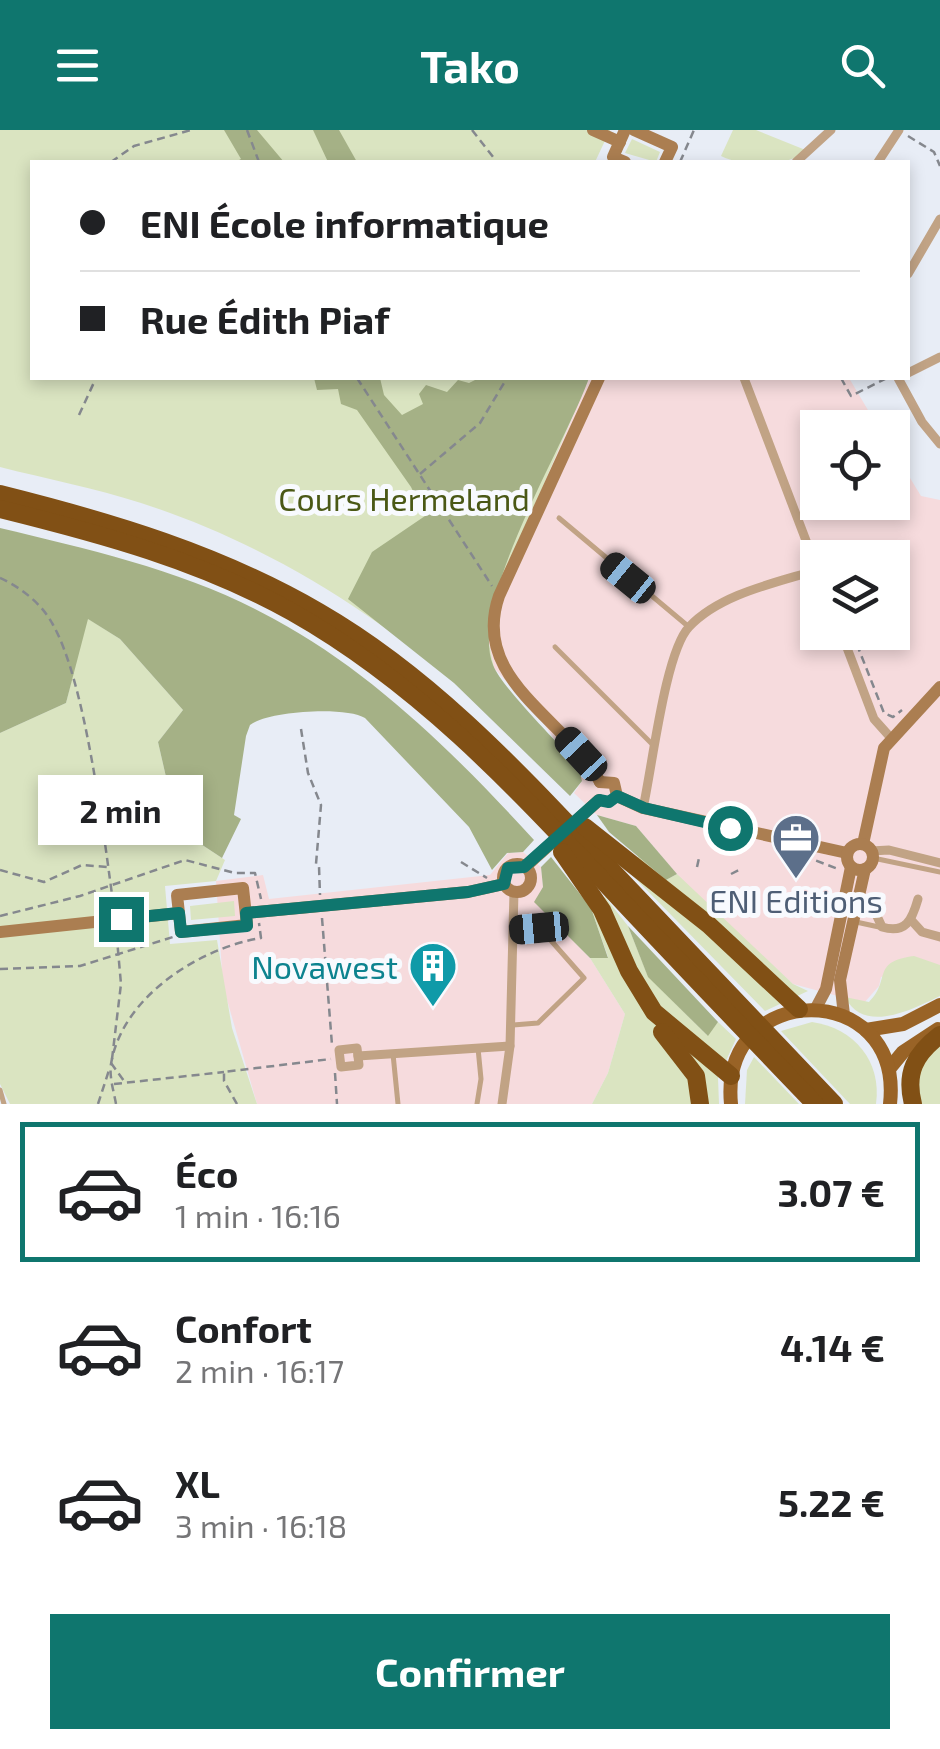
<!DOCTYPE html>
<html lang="fr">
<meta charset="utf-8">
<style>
body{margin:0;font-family:"Exo 2",sans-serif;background:#f6f6f6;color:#202124;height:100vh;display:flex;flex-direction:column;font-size:38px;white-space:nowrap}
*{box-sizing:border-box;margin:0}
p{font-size:32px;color:#757577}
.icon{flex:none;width:55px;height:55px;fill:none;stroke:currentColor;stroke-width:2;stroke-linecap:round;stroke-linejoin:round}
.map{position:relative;height:974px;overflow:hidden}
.sheet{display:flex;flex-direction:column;background:#fff;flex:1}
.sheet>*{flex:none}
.hud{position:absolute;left:30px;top:30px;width:880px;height:220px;border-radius:0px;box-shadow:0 5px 15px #0003;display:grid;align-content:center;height:220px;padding:0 50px;background:#fff}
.tools{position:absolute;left:800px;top:280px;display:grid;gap:20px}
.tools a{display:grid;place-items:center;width:110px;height:110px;border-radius:0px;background:#fff;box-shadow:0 5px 15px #0003;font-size:50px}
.end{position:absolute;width:45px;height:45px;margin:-22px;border:12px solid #0f766e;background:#fff;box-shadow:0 0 0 5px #fff}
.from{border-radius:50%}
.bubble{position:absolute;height:70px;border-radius:0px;background:#fff;box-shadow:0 5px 15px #0003;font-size:32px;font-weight:700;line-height:70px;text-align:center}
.car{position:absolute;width:30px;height:60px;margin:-30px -15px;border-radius:12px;box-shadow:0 0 8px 2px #0007;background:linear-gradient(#222 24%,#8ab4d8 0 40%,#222 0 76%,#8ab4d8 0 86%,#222 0)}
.hud b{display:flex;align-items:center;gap:35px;height:95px;font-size:38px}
.hud b+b{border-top:2px solid #e0e0e0}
.hud i{width:25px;height:25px;background:#202124}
ul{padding:18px 0 0;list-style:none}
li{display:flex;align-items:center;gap:30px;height:140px;margin:0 20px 15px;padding:0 30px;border:5px solid transparent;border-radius:0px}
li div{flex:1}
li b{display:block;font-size:38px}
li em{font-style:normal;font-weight:700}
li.active{border-color:#0f766e}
li>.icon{width:90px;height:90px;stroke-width:1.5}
.primary-button{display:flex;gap:20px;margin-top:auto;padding:20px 50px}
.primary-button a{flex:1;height:115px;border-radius:0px;background:#0f766e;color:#fff;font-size:40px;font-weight:700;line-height:115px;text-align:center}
header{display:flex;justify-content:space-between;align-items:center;height:130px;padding:0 50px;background:#0f766e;color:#fff;font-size:45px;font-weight:700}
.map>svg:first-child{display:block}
.commercial{fill:#f6dbdd;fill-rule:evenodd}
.green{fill:#dae4c1}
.forest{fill:#a5b186}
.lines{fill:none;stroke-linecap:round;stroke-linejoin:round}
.path{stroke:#85888e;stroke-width:2.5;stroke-dasharray:8 5;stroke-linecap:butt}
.lane{stroke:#c1a385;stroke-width:5}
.street{stroke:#c1a385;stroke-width:9}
.secondary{stroke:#ab7e51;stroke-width:12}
.primary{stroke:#996326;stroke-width:14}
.highway{stroke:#815015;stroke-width:18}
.route{stroke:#0f766e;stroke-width:12}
.labels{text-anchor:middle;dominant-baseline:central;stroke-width:10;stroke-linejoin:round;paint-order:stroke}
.park-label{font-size:32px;fill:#4a5815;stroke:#f8fafe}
.service-label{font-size:32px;fill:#4e5e75;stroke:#f8fafe}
.culture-label{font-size:32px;fill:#0d838f;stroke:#f8fafe;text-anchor:end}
</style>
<header><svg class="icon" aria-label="menu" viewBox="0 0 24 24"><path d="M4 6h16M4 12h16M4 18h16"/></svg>Tako<svg class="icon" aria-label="search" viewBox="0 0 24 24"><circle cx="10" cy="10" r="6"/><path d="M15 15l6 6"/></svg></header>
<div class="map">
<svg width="940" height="974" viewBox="0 0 940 974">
<rect width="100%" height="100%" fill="#e8edf6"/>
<g class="commercial">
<path d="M 589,248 L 849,248 L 878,297 L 818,298 L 818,372 L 892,372 L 893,320 L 921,366 L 940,370 L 940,835 L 881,847 L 879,856 L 864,873 L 793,854 L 686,755 L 636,696 L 597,685 L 574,663 L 582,651 L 542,591 L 494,538 L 487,504 L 489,483 ZM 818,428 L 892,428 L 892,502 L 818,502 Z"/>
<polygon points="523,722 541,737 543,757 535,772 590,828 625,884 608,943 592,974 257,974 223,856 216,751 263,745 269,769 490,745 508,723"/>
</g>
<g class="green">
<path d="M 0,0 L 610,0 L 595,32 L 32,32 L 32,248 L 589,248 L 489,483 L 487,504 L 494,538 L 469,566 C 377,482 260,411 141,373 C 95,358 47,349 0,337 Z"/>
<path d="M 733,0 L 756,0 L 808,21 C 785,37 746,38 721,26 Z"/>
<polygon points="632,9 660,22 656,32 625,23"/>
<polygon points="87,488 120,509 183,580 158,612 178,699 225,730 216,751 165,756 170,814 217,810 232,898 257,974 10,974 0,954 0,603 66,573"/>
<polygon points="638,726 666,750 677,744 793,854 808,861 765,881 633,746"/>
<polygon points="605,767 628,796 648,846 707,905 718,892 736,909 718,948 719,974 592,974 608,943 625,884 590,828 608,827 591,778"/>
<polygon points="234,771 235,786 191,790 190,776"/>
<path d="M 914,826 L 940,835 L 940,866 C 913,879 864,905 845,867 L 869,872 C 892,849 870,832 914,826 Z"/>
<path d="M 812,892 C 854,898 882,931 876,974 L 850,974 L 781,901 Z"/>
<polygon points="940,909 940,974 917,974 912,948"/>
<polygon points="754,927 799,974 745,974 747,940"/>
</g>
<g class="forest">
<polygon points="224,0 257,0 284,32 235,32 241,29"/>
<polygon points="313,0 339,0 357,32 328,32"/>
<path d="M 314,248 L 380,248 L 384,265 L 402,285 L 423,274 L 419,264 L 426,255 L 447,262 L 458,250 L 469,253 L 479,248 L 589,248 C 565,316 468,471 493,535 C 502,558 559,613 578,636 L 582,651 L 570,666 L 454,553 L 348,469 L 372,422 L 425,386 L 411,357 L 357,280 L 341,274 L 338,259 L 317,260 Z"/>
<path d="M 0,398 C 92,420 190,442 274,489 C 374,543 458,627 534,710 L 523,722 L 507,723 L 492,740 L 469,697 L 365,588 C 346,576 267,581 250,595 L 246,606 L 234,685 L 241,689 L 222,728 L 178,699 L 158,612 L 183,580 L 120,509 L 88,489 L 66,573 L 0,603 Z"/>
<polygon points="597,685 636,696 677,744 666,750 609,702"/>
<polygon points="551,727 591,778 608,828 590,828 534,772 543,757 541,737"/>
<polygon points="628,796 718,892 708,906 648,847"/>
</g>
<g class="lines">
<g class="path">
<polyline points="247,0 259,32"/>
<polyline points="472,0 497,32"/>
<polyline points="908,6 934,22 940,36"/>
<polyline points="111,32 134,16 191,0"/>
<polyline points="680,32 694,0"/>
<polyline points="357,248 492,456"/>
<polyline points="841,248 851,266 887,248"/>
<polyline points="79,285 96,248"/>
<polyline points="420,344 480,293 507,248"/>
<path d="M 0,448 C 20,457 41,473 52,493 C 86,551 104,708 114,779"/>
<polyline points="852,502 884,583 893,587 902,580"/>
<polyline points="301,599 308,643 321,675 316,734 319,736 320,765"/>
<polyline points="804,726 838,739"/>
<polyline points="461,732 487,748"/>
<polyline points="697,737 699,728"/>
<polyline points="0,740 44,752 82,735 107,737"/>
<polyline points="731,744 739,740"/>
<polyline points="0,786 80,766 185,730 235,743 255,743 261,769"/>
<polyline points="322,788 332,915"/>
<polyline points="0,839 80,836 173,807"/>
<polyline points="112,929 121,854 116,798"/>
<polyline points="111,933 124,951"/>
<polyline points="335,943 337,974"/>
<polyline points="114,954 224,942"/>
<polyline points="98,974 110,937"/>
<path d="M 116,974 C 114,962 109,947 111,934 C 122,867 199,818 261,808 L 259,793"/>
<polyline points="237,974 224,951 224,942 331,929"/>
</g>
<g class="lane">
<polyline points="559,388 689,497"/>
<polyline points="555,517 653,615"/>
<polyline points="873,728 940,742"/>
<polyline points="856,792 879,797"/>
<polyline points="513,895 538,893 584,848 539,797 514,799"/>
<polyline points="393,924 398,974"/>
<polyline points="0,960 4,974"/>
<polyline points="477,974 481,949 478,918"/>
</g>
<g class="street">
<polyline points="796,32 831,0"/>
<polyline points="878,32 899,0"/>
<polyline points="908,144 940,89"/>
<polyline points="908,243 940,227"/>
<polyline points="744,248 818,442"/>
<polyline points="898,248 922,292 940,314"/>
<polyline points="841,502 874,589 891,608"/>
<path d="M 643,678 C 652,639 665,522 689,497 C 720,464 775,453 817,440"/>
<polyline points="871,721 889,720 940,733"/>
<path d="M 876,784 L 882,797 C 906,804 912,790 918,769"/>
<polyline points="912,791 922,802 940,807"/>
<polygon points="357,918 359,935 341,937 339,920"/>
<polyline points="358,926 510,916"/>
<polyline points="502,974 510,916 514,762"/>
</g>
<g class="secondary">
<polyline points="593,0 620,12"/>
<polyline points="634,0 672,17 665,32"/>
<polyline points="625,32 613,27 625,0"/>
<path d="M 599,248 L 499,466 C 470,550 566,588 600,652"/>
<polyline points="600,652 614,653 617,666"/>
<polyline points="617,666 643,678 847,723"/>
<polyline points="863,714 884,618 940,557"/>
<circle cx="860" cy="727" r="13"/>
<circle cx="517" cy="748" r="14"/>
<polyline points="525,737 599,670"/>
<polygon points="243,758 247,795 181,802 177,765"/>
<polyline points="246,783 468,762 504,754"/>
<polyline points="0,802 179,783"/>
<polyline points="816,878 826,859 851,737"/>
<polyline points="844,885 840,850 865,739"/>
</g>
<g class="primary">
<polyline points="866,900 903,894 940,875"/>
<polyline points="889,939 903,922 938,899"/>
<path d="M 731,974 C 719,849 904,849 890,974"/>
</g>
<g class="highway">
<path d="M 0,364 C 112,392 219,424 319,482 C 428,545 513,636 598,726 C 677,809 756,891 834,974"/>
<path d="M 0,379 C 101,404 201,431 292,482 C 416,552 510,652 606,754 C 675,828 745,901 815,974"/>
<polyline points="585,697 709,795 799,879"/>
<polyline points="562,722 602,780 629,841 654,882 731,946"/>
<polyline points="662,902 696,946 700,974"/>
<path d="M 913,974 C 905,943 915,924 940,905"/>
</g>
</g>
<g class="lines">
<polyline class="route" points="121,789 179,783 181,802 247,796 246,783 468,762 504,754 508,738 524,737 599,670 609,672 617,666 644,678 730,698"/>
</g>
<defs>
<g id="office-pin" transform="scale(2.5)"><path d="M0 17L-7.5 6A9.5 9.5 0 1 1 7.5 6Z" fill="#5c6f8a" stroke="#f8fafe"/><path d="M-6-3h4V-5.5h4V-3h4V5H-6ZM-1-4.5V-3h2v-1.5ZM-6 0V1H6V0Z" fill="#fff"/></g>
<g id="building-pin" transform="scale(2.5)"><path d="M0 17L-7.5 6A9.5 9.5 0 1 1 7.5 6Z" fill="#0f9aa8" stroke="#f8fafe"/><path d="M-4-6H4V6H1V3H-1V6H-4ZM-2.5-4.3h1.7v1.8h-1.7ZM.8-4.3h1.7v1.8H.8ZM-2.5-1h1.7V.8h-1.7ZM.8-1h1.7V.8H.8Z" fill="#fff"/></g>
</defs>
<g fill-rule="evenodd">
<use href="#office-pin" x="796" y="708"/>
<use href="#building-pin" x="433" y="836"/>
</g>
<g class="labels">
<g class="park-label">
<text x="404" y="368">Cours Hermeland</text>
</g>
<g class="service-label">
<text x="796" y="770">ENI Editions</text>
</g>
<g class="culture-label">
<text x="398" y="836">Novawest</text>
</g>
</g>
</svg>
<div class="tools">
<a><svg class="icon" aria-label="locate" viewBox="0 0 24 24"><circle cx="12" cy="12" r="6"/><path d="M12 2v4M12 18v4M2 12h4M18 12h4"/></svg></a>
<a><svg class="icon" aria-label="layers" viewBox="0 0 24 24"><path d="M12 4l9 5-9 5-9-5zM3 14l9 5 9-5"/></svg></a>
</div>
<i class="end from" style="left:730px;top:698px"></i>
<i class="end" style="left:121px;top:789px"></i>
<div class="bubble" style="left:38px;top:645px;width:165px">2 min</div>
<i class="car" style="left:628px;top:448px;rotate:309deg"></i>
<i class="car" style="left:581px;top:624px;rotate:317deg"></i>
<i class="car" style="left:539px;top:798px;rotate:265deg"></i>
<div class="hud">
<b><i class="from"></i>ENI École informatique</b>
<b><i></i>Rue Édith Piaf</b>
</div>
</div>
<section class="sheet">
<ul>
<li class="active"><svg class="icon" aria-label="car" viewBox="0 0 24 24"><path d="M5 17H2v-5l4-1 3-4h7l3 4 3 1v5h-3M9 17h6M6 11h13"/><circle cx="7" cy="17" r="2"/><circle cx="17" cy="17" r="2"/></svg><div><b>Éco</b><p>1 min · 16:16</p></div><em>3.07 €</em></li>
<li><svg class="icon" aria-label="car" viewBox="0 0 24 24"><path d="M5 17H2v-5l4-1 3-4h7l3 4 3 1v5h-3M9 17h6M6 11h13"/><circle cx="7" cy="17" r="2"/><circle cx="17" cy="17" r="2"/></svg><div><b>Confort</b><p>2 min · 16:17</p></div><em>4.14 €</em></li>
<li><svg class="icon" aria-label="car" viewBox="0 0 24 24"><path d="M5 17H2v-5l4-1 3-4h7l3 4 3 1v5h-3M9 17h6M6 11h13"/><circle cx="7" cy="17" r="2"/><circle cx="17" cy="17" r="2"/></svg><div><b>XL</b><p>3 min · 16:18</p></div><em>5.22 €</em></li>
</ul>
<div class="primary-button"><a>Confirmer</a></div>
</section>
